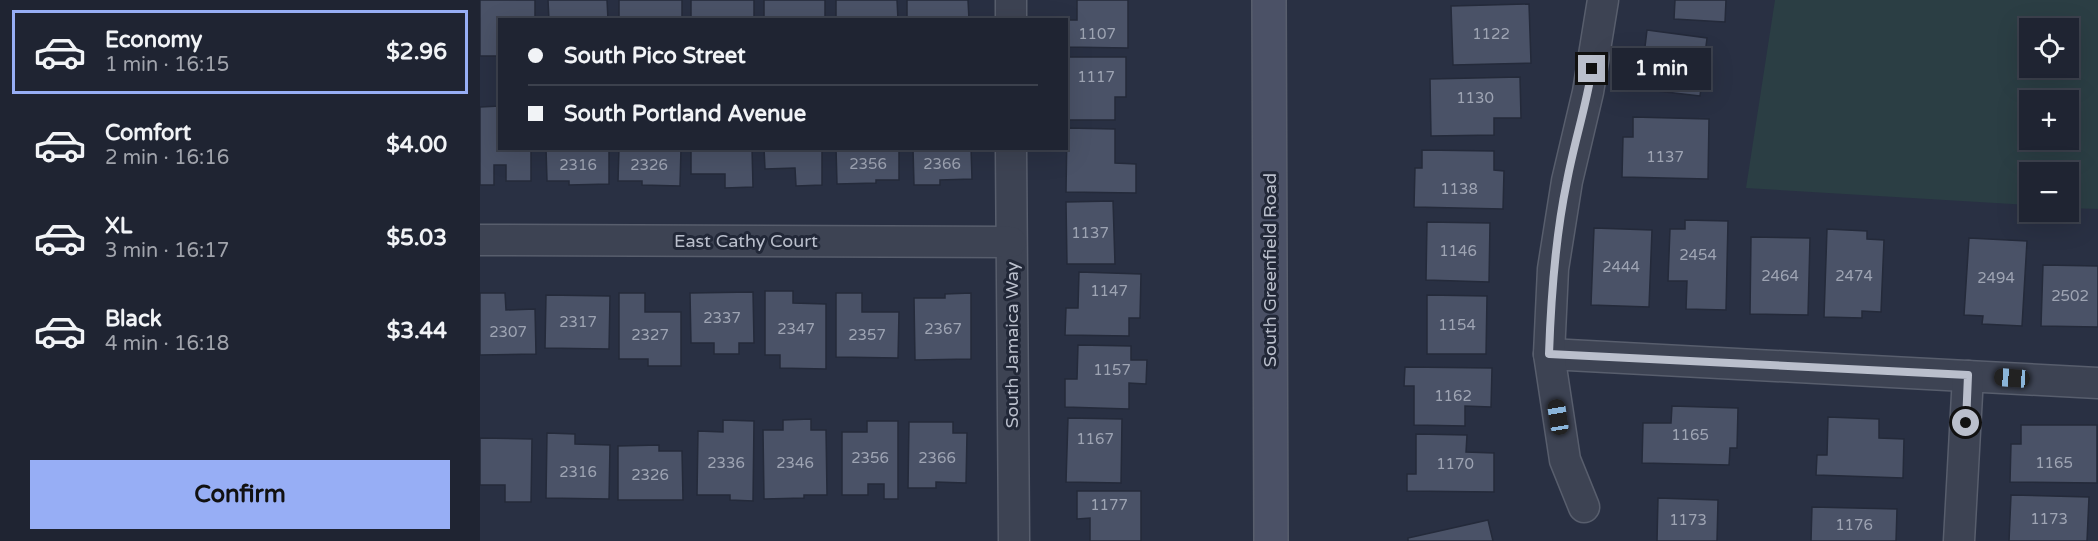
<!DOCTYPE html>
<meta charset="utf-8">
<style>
body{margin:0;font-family:"Varela Round",sans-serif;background:#272c3a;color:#f1f3f6;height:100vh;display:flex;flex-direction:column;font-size:22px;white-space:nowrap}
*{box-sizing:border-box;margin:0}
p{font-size:20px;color:#a1a4ac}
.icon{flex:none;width:33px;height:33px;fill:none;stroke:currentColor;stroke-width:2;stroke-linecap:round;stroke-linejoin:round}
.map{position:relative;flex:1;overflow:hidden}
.details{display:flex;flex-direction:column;background:#1f2432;width:480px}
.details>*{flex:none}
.top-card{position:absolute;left:18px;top:18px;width:570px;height:132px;border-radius:0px;box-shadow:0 6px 24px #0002,0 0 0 2px #3c414d;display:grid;align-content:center;height:132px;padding:0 30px;background:#1f2432}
.tools{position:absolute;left:1539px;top:18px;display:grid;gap:12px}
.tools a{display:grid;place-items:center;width:60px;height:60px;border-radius:0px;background:#1f2432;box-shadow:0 6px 24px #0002,0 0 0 2px #3c414d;font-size:30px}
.end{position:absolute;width:27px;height:27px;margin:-14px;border:8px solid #babfcc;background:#111;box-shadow:0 0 0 3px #111}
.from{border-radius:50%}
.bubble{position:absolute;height:42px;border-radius:0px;background:#1f2432;box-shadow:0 6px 24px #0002,0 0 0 2px #3c414d;font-size:20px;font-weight:700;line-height:42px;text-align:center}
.car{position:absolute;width:18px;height:36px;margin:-18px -9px;border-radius:8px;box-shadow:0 0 4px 2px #0007;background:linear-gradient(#222 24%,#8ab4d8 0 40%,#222 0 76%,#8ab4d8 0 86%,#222 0)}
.top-card b{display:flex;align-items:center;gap:21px;height:57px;font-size:22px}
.top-card b+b{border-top:2px solid #3c414d}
.top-card i{width:15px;height:15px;background:#f1f3f6}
ul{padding:10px 0 0;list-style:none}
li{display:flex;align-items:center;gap:18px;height:84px;margin:0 12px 9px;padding:0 18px;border:3px solid transparent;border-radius:0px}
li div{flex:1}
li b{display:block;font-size:22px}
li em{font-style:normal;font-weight:700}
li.on{border-color:#97aef5}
li>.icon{width:54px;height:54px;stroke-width:1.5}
.action{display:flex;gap:12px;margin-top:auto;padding:12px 30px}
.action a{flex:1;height:69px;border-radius:0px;background:#97aef5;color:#111;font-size:24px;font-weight:700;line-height:69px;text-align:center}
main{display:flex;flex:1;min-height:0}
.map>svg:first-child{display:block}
.green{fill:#2b3e44;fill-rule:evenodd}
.building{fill:#4a5267;stroke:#242a3a;stroke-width:1.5}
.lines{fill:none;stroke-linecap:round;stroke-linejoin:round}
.street-casing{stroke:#585e6d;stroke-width:33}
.secondary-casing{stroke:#585e6d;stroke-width:36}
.street{stroke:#3d4353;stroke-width:30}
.secondary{stroke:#4b5166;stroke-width:33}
.route{stroke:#babfcc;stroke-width:8}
.labels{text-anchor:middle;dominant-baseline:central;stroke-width:6;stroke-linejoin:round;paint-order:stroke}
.number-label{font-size:15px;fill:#9ea4b3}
.street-label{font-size:18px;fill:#babfcc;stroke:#222838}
</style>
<main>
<section class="details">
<ul>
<li class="on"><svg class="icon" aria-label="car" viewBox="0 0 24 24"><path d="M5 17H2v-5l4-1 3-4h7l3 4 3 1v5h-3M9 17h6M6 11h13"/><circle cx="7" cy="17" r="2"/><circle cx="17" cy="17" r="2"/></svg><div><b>Economy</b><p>1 min · 16:15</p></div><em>$2.96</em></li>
<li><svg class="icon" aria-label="car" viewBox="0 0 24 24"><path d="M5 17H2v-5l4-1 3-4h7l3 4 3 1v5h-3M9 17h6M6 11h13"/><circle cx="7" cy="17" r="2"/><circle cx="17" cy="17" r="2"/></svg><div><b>Comfort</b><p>2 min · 16:16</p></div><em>$4.00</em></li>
<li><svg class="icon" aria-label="car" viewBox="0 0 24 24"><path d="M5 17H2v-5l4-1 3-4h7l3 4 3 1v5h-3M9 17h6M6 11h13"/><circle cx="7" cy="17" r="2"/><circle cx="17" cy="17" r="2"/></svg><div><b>XL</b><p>3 min · 16:17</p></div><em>$5.03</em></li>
<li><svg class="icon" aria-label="car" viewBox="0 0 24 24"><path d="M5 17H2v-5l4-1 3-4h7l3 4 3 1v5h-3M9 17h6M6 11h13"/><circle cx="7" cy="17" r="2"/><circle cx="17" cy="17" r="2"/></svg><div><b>Black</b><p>4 min · 16:18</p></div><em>$3.44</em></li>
</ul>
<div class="action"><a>Confirm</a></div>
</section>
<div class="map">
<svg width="1618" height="541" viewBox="0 0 1618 541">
<rect width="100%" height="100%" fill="#293043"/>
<path class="green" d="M 1295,0 L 1618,0 L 1618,209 L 1589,208 L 1588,172 L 1550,172 L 1549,205 L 1266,188 ZM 1550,28 L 1588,28 L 1588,68 L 1550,68 ZM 1550,100 L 1588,100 L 1588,140 L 1550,140 Z"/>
<g class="building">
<polygon points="0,0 55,0 55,20 20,20 20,56 0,56"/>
<polygon points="68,0 127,0 128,20 69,20"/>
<rect x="139" y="0" width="63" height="20"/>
<rect x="211" y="0" width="63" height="20"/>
<rect x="284" y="0" width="61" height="20"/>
<polygon points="356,0 417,0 418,20 356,20"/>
<polygon points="427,0 488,0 489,20 427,20"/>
<polygon points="597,0 648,0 648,48 586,47 586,20 597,20"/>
<polygon points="1195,0 1246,0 1245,22 1194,19"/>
<polygon points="1049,4 1051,63 973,65 971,6"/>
<polygon points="1167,30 1227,38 1220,96 1160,89"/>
<polygon points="586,57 646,57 646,97 635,97 635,120 586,120"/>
<polygon points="1040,77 1041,118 1014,118 1014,135 951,136 950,79"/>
<polygon points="20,106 20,148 51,148 51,181 26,181 26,165 14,165 14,185 0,185 0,107"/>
<polygon points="1153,117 1229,119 1228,179 1142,177 1143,137 1153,137"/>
<polygon points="587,128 635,129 635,163 656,164 656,193 586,192"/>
<polygon points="66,148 129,148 129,184 89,185 89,181 67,181"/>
<polygon points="139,148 201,148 200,186 162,185 162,181 138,181"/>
<polygon points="211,148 272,148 273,187 245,188 245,174 211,174"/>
<polygon points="284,148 342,148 342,185 316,186 315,168 285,169"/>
<polygon points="356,148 419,148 419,180 396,180 396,183 357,184"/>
<polygon points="433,148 491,148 492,179 460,180 460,185 434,185"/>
<polygon points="942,150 1014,151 1014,170 1024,171 1023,209 934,207 935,168 942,168"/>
<polygon points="633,201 635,264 587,264 586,202"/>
<polygon points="1205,220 1248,221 1246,310 1206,309 1207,281 1188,281 1190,229 1205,229"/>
<polygon points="947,222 1010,223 1009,282 946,280"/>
<polygon points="1114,228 1172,230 1169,307 1111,305"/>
<polygon points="1347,229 1387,231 1387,239 1404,240 1401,312 1382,311 1382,318 1344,317"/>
<polygon points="1271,237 1330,238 1328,315 1270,314"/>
<polygon points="1489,238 1547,241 1542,326 1502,324 1503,316 1484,315"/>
<polygon points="1563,265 1618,266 1618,327 1561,326"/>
<polygon points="599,272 661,274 660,318 649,318 649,336 585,335 586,308 598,308"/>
<polygon points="285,291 313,291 313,303 346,304 346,369 300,368 300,355 285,355"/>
<polygon points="273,292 274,343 259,343 259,354 234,354 234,343 211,343 210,293"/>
<polygon points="0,293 25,293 26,310 55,309 56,354 0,355"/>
<polygon points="139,293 165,293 165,312 201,312 201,366 168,366 168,359 139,359"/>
<polygon points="356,293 382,293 382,312 419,312 418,358 356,357"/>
<polygon points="491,293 491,359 435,360 434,298 465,298 465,294"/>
<polygon points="66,295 130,296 129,349 65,348"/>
<polygon points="947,295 1007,296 1006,354 947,354"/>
<polygon points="598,345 651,346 651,360 667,360 666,384 649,383 649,409 585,407 585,379 597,379"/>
<polygon points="925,367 1012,368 1011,407 985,406 985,426 934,425 934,386 924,386"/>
<polygon points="1192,406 1258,408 1257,448 1250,448 1249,465 1162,463 1163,423 1191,423"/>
<polygon points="1348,417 1399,419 1399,438 1424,439 1423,478 1336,475 1337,455 1347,455"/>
<polygon points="588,418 642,419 641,483 586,482"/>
<polygon points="331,419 331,430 346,430 347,495 324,495 324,498 284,499 283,430 303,430 303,420"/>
<polygon points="243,420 274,421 273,501 250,500 250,495 217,495 218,431 243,432"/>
<polygon points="387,421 418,421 418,499 404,499 404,484 388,484 388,495 362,495 362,432 387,432"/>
<polygon points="429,422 473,422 473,433 487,433 486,483 456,482 456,488 428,488"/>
<polygon points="1541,425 1617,425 1617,483 1530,482 1531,444 1541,444"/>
<polygon points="67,433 95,434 95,444 130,445 129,499 66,498"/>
<polygon points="936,434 987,435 986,452 1014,453 1014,492 927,491 927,474 936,474"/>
<polygon points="0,438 52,439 51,502 25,502 25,485 0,485"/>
<polygon points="179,445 179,451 202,451 203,500 138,500 138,446"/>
<polygon points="597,491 661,491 661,541 610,541 610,518 597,519"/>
<polygon points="1531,495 1609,497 1607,541 1529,541"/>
<polygon points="1178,498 1238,500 1237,541 1177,541"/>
<polygon points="1332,507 1417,509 1416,541 1331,541"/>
<polygon points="1008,520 1013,541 928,541 928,538"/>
</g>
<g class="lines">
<g class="street-casing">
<g id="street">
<polyline points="531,0 531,20"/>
<polyline points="531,148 534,541"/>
<polyline points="0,240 531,242"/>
<polyline points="1069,354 1618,383"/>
<polyline points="1104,507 1085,460 1069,354 1073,269 1087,181 1108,92 1123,0"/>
<polyline points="1479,541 1488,376"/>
</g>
</g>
<g class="secondary-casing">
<polyline id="secondary" points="789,0 791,541"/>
</g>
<use href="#street" class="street"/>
<use href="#secondary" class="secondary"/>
</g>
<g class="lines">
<path class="route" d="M 1112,69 C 1106,107 1094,143 1087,181 C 1075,238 1071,296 1069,354 L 1488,375 L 1486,423"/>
</g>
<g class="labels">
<g class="number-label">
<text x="617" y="34">1107</text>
<text x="1011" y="34">1122</text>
<text x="616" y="77">1117</text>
<text x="995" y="98">1130</text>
<text x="1185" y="157">1137</text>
<text x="388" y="164">2356</text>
<text x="462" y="164">2366</text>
<text x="98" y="165">2316</text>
<text x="169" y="165">2326</text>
<text x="979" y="189">1138</text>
<text x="610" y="233">1137</text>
<text x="978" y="251">1146</text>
<text x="1218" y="255">2454</text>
<text x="1141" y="267">2444</text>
<text x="1300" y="276">2464</text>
<text x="1374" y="276">2474</text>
<text x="1516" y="278">2494</text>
<text x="629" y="291">1147</text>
<text x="1590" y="296">2502</text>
<text x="242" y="318">2337</text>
<text x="98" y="322">2317</text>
<text x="977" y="325">1154</text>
<text x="316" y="329">2347</text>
<text x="463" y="329">2367</text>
<text x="28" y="332">2307</text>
<text x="170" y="335">2327</text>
<text x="387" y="335">2357</text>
<text x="632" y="370">1157</text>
<text x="973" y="396">1162</text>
<text x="1210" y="435">1165</text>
<text x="615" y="439">1167</text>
<text x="390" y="458">2356</text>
<text x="457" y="458">2366</text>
<text x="246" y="463">2336</text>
<text x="315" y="463">2346</text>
<text x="1574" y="463">1165</text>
<text x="975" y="464">1170</text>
<text x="98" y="472">2316</text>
<text x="170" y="475">2326</text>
<text x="629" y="505">1177</text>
<text x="1569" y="519">1173</text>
<text x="1208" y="520">1173</text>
<text x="1374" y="525">1176</text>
</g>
<g class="street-label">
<text x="266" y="241">East Cathy Court</text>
<text transform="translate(790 270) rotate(-90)">South Greenfield Road</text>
<text transform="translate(532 345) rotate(-90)">South Jamaica Way</text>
</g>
</g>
</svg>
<div class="tools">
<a><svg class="icon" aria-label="locate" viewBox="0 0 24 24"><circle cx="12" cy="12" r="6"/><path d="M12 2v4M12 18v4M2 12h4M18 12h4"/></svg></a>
<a>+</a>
<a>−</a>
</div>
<i class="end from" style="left:1486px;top:423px"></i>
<i class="end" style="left:1112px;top:69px"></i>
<div class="bubble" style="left:1132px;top:48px;width:99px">1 min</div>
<i class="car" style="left:1532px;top:378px;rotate:274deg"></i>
<i class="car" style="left:1078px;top:417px;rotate:351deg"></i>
<div class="top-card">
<b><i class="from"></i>South Pico Street</b>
<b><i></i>South Portland Avenue</b>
</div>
</div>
</main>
